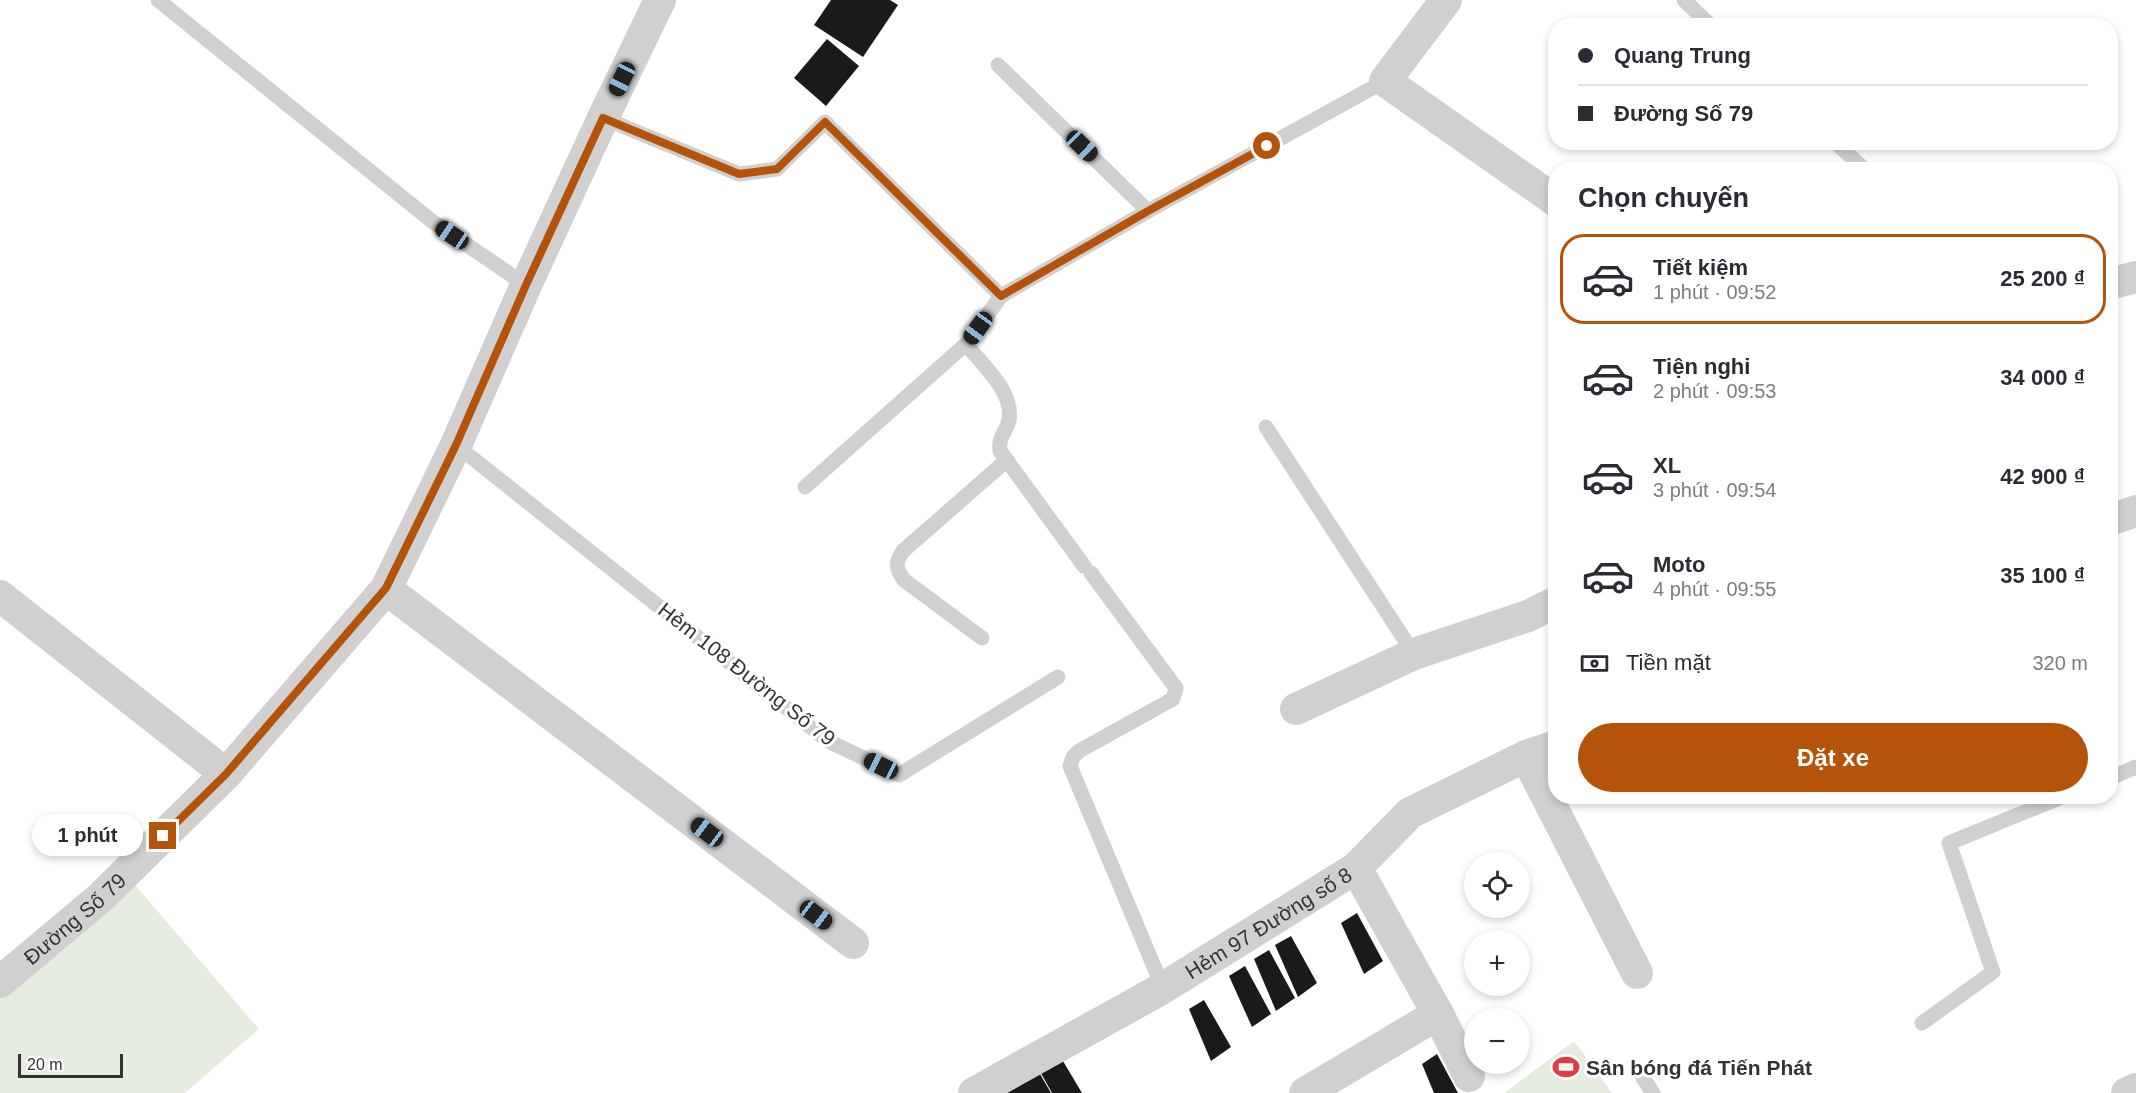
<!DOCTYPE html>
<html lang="vi">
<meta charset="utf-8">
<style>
body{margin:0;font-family:Arial,sans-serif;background:#f7f7f7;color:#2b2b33;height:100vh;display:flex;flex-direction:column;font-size:22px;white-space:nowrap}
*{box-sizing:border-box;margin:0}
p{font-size:20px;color:#7c7c81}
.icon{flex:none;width:33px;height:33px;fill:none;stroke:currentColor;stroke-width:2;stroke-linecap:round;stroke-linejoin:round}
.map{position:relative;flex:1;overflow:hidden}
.details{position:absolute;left:1548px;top:162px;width:570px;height:642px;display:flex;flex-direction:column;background:#fff;border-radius:24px;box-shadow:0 3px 9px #0003}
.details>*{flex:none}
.guide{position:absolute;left:1548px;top:18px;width:570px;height:132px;border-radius:24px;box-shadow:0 3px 9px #0003;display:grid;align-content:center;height:132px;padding:0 30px;background:#fff}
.controls{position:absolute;left:1464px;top:852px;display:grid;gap:12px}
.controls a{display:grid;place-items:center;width:66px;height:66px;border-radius:50%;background:#fff;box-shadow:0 3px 9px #0003;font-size:30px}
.scale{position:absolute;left:18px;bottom:15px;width:105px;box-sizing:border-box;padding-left:6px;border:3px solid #333;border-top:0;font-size:16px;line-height:21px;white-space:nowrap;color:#333;-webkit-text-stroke:4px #fff;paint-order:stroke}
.end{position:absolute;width:27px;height:27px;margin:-14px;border:8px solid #b45309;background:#fff;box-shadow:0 0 0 3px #fff}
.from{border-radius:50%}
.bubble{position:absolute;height:42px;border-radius:21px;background:#fff;box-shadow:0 3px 9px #0003;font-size:20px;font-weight:600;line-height:42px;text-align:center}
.car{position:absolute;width:18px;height:36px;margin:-18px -9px;border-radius:8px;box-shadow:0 0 4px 2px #0007;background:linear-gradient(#222 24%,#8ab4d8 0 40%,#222 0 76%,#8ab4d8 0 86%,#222 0)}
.guide b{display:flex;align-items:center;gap:21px;height:57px;font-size:22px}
.guide b+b{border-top:2px solid #e1e1e2}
.guide i{width:15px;height:15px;background:#2b2b33}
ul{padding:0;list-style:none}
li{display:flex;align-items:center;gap:18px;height:90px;margin:0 12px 9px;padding:0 18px;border:3px solid transparent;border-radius:24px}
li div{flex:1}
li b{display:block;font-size:22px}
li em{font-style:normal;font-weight:600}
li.current{border-color:#b45309}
li>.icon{width:54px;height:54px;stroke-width:1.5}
h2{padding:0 30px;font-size:27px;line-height:72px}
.pay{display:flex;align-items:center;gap:15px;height:66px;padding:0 30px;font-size:22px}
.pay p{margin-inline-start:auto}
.cta{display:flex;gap:12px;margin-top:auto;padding:12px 30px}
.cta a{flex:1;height:69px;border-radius:36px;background:#b45309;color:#fff;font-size:24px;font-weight:600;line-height:69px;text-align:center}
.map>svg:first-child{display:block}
.green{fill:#e6ecdf}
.building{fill:#1a1a1a}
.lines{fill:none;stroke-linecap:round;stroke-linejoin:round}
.lane{stroke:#d0d0d0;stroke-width:15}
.street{stroke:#d0d0d0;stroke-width:32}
.route{stroke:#b45309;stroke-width:8}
.labels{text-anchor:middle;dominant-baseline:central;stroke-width:6;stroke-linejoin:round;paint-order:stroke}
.street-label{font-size:21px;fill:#333;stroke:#fff}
.poi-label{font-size:21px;font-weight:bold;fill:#333;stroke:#fff;text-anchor:start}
</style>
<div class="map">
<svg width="2136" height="1093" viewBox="0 0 2136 1093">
<rect width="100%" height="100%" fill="#fff"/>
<g class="green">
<polygon points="134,884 259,1029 185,1093 0,1093 0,999"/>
<polygon points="1574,1041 1612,1093 1504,1093"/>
</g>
<g class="building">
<polygon points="831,0 890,0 898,5 863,57 814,25"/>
<polygon points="827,39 859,66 826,106 794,78"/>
<polygon points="1357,913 1383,961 1364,974 1341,923"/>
<polygon points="1291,936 1317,983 1298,997 1275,945"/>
<polygon points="1269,950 1295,998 1276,1011 1254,959"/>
<polygon points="1245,966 1271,1014 1252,1027 1229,976"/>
<polygon points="1204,1000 1231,1047 1211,1061 1189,1009"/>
<polygon points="1437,1054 1458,1093 1434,1093 1422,1064"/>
<polygon points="1060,1056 1082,1093 1052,1093 1038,1068"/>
<polygon points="1040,1074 1051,1093 1007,1093"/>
</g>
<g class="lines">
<g class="lane">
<polyline points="158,0 433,222 526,285"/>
<polyline points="1684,0 1711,26"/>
<polyline points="998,65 1148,211"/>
<polyline points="603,118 739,174 777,169 825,122 1001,296 1148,211 1385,81"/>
<polyline points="1835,142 1864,169"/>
<path d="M 966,344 C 982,365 1014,391 1009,420 C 1006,434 998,435 1000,451 L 1084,566"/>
<polyline points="1266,427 1414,654"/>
<polyline points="456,445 828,741 899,775 1058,677"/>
<polyline points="805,487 966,344 1001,296"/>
<polyline points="1091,573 1176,688 1173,699 1079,751 1073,757 1070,766 1163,988"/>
<path d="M 982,638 L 904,580 C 896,569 895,562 903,551 L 1007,460"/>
<polyline points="2110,778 2136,767"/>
<polyline points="1922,1023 1993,972 1949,843 2064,796"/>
<polyline points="1643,1078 1653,1093"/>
</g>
<g class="street">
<polyline points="1446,0 1385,81 1556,201"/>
<polyline points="2110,284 2136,277"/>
<polyline points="2110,520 2136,511"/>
<polyline points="386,589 853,943"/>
<polyline points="0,596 226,774"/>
<polyline points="1296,709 1414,654 1528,616 1556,602"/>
<polyline points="1526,756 1637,973"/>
<polyline points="1356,868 1438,1014 1469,1076"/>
<path id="s1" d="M 0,982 L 100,898 L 226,774 L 386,589 L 456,445 L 526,285 L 603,118 L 660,0"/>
<path id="s2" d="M 974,1093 L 1163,988 L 1356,868 L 1410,813 L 1526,756 L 1556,746"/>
<polyline points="1305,1093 1438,1014"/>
<polyline points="2127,1093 2136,1089"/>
</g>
</g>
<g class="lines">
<polyline class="route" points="163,836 226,774 386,588 456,445 526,285 603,118 739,174 777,169 825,122 1001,296 1148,211 1267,146"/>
</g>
<defs>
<g id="stadium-bare" transform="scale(2.07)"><path d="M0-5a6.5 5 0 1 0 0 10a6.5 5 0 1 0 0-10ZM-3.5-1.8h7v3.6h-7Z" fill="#e63946" stroke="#fff" stroke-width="2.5" paint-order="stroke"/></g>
</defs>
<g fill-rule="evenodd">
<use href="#stadium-bare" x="1566" y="1067"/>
</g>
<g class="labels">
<g class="street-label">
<text transform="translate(747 674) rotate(38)">Hẻm 108 Đường Số 79</text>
<text stroke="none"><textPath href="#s1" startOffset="98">Đường Số 79</textPath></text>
<text stroke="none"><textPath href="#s2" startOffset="340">Hẻm 97 Đường số 8</textPath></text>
</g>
<g class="poi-label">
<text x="1586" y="1067">Sân bóng đá Tiến Phát</text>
</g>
</g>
</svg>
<div class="controls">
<a><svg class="icon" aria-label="locate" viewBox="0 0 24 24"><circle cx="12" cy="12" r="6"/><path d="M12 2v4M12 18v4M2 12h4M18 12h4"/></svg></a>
<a>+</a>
<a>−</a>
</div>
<div class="scale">20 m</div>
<i class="end from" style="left:1267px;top:146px"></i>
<i class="end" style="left:163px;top:836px"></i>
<div class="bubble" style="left:32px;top:814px;width:111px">1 phút</div>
<i class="car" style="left:622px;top:79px;rotate:206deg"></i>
<i class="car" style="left:1082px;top:146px;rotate:134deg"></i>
<i class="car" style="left:452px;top:235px;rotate:304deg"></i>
<i class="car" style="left:978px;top:328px;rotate:216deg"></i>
<i class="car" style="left:881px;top:766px;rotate:296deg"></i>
<i class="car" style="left:707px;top:832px;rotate:307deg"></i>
<i class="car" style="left:816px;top:915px;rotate:127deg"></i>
<div class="guide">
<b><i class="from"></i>Quang Trung</b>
<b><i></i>Đường Số 79</b>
</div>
<section class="details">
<h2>Chọn chuyến</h2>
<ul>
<li class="current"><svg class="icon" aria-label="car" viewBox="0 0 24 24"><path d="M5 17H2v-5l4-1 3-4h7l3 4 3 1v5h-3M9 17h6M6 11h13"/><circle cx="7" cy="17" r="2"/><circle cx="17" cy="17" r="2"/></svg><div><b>Tiết kiệm</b><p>1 phút · 09:52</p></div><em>25 200 ₫</em></li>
<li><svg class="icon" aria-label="car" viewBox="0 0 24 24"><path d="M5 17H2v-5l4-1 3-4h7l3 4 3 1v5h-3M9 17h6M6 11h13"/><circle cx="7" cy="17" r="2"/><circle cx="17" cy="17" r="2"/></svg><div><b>Tiện nghi</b><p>2 phút · 09:53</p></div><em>34 000 ₫</em></li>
<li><svg class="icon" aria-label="car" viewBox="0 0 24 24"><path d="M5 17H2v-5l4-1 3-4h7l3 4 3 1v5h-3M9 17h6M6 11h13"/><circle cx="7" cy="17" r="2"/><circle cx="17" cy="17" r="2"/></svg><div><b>XL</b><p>3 phút · 09:54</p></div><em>42 900 ₫</em></li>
<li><svg class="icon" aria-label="car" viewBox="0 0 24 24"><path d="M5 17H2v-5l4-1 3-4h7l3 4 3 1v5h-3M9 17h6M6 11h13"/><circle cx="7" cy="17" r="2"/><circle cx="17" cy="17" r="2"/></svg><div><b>Moto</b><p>4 phút · 09:55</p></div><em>35 100 ₫</em></li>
</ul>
<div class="pay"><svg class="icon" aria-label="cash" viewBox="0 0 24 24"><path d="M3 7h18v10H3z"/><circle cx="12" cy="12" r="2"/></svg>Tiền mặt<p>320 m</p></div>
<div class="cta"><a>Đặt xe</a></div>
</section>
</div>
